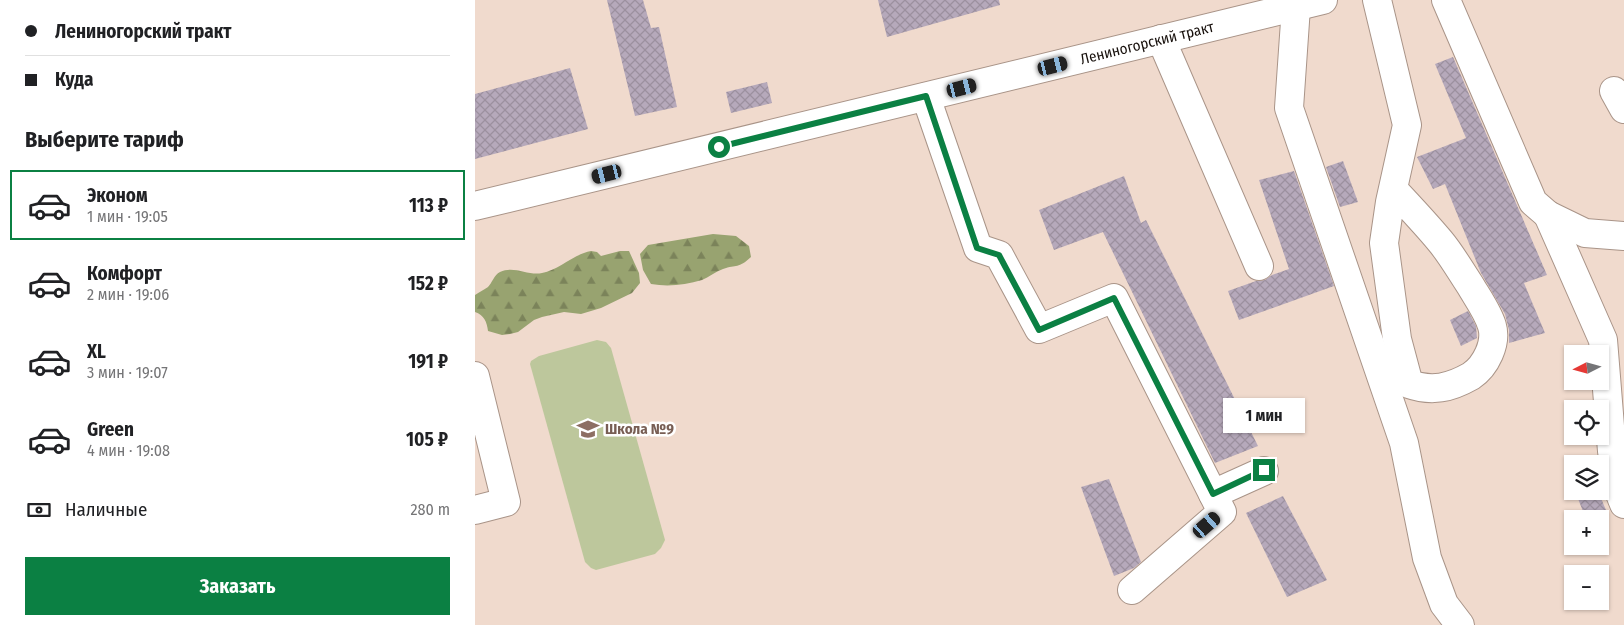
<!DOCTYPE html>
<html lang="ru">
<meta charset="utf-8">
<style>
body{margin:0;font-family:"Fira Sans Condensed",sans-serif;background:#f2f2f2;color:#202124;height:100vh;display:flex;flex-direction:column;font-size:19px;white-space:nowrap}
*{box-sizing:border-box;margin:0}
p{font-size:16px;color:#757577}
.icon{flex:none;width:28px;height:28px;fill:none;stroke:currentColor;stroke-width:2;stroke-linecap:round;stroke-linejoin:round}
.map{position:relative;flex:1;overflow:hidden}
.sheet{display:flex;flex-direction:column;background:#fff;width:475px}
.sheet>*{flex:none}
.banner{display:grid;align-content:center;height:110px;padding:0 25px;background:#fff}
.needle{width:32px;rotate:264deg}
.controls{position:absolute;left:1089px;top:345px;display:grid;gap:10px}
.controls a{display:grid;place-items:center;width:45px;height:45px;border-radius:0px;background:#fff;box-shadow:0 1px 4px #0004;font-size:25px}
.end{position:absolute;width:22px;height:22px;margin:-11px;border:6px solid #0b8043;background:#fff;box-shadow:0 0 0 2px #fff}
.from{border-radius:50%}
.bubble{position:absolute;height:35px;border-radius:0px;background:#fff;box-shadow:0 1px 4px #0004;font-size:16px;font-weight:700;line-height:35px;text-align:center}
.car{position:absolute;width:15px;height:30px;margin:-15px -8px;border-radius:6px;box-shadow:0 0 4px 1px #0007;background:linear-gradient(#222 24%,#8ab4d8 0 40%,#222 0 76%,#8ab4d8 0 86%,#222 0)}
.banner b{display:flex;align-items:center;gap:18px;height:48px;font-size:19px}
.banner b+b{border-top:1px solid #e0e0e0}
.banner i{width:12px;height:12px;background:#202124}
ul{padding:0;list-style:none}
li{display:flex;align-items:center;gap:15px;height:70px;margin:0 10px 8px;padding:0 15px;border:2px solid transparent;border-radius:0px}
li div{flex:1}
li b{display:block;font-size:19px}
li em{font-style:normal;font-weight:700}
li.active{border-color:#0b8043}
li>.icon{width:45px;height:45px;stroke-width:1.5}
h2{padding:0 25px;font-size:22px;line-height:60px}
.pay{display:flex;align-items:center;gap:12px;height:55px;padding:0 25px;font-size:19px}
.pay p{margin-inline-start:auto}
.cta{display:flex;gap:10px;margin-top:auto;padding:10px 25px}
.cta a{flex:1;height:58px;border-radius:0px;background:#0b8043;color:#fff;font-size:20px;font-weight:700;line-height:58px;text-align:center}
main{display:flex;flex:1;min-height:0}
.map>svg:first-child{display:block}
.forest{fill:url(#forest-firs)}
.garden{fill:#bdc79c}
.building{fill:url(#building-cross-hatch)}
.lines{fill:none;stroke-linecap:round;stroke-linejoin:round}
.minor-casing{stroke:#a99488;stroke-width:30}
.major-casing{stroke:#a99488;stroke-width:30}
.minor{stroke:#fff;stroke-width:28}
.major{stroke:#fff;stroke-width:28}
.route{stroke:#0b8043;stroke-width:6}
.labels{text-anchor:middle;dominant-baseline:central;stroke-width:5;stroke-linejoin:round;paint-order:stroke}
.street-label{font-size:15px;fill:#160f0b;stroke:#fff}
.education-label{font-size:15px;font-weight:bold;fill:#785e54;stroke:#fff;text-anchor:start}
</style>
<main>
<section class="sheet">
<div class="banner">
<b><i class="from"></i>Лениногорский тракт</b>
<b><i></i>Куда</b>
</div>
<h2>Выберите тариф</h2>
<ul>
<li class="active"><svg class="icon" aria-label="car" viewBox="0 0 24 24"><path d="M5 17H2v-5l4-1 3-4h7l3 4 3 1v5h-3M9 17h6M6 11h13"/><circle cx="7" cy="17" r="2"/><circle cx="17" cy="17" r="2"/></svg><div><b>Эконом</b><p>1 мин · 19:05</p></div><em>113 ₽</em></li>
<li><svg class="icon" aria-label="car" viewBox="0 0 24 24"><path d="M5 17H2v-5l4-1 3-4h7l3 4 3 1v5h-3M9 17h6M6 11h13"/><circle cx="7" cy="17" r="2"/><circle cx="17" cy="17" r="2"/></svg><div><b>Комфорт</b><p>2 мин · 19:06</p></div><em>152 ₽</em></li>
<li><svg class="icon" aria-label="car" viewBox="0 0 24 24"><path d="M5 17H2v-5l4-1 3-4h7l3 4 3 1v5h-3M9 17h6M6 11h13"/><circle cx="7" cy="17" r="2"/><circle cx="17" cy="17" r="2"/></svg><div><b>XL</b><p>3 мин · 19:07</p></div><em>191 ₽</em></li>
<li><svg class="icon" aria-label="car" viewBox="0 0 24 24"><path d="M5 17H2v-5l4-1 3-4h7l3 4 3 1v5h-3M9 17h6M6 11h13"/><circle cx="7" cy="17" r="2"/><circle cx="17" cy="17" r="2"/></svg><div><b>Green</b><p>4 мин · 19:08</p></div><em>105 ₽</em></li>
</ul>
<div class="pay"><svg class="icon" aria-label="cash" viewBox="0 0 24 24"><path d="M3 7h18v10H3z"/><circle cx="12" cy="12" r="2"/></svg>Наличные<p>280 m</p></div>
<div class="cta"><a>Заказать</a></div>
</section>
<div class="map">
<svg width="1149" height="625" viewBox="0 0 1149 625">
<defs>
<pattern id="forest-firs" width="22" height="20" patternUnits="userSpaceOnUse" patternTransform="scale(1.25)"><rect width="22" height="20" fill="#98a370"/><path d="M5 1l3.5 6h-7zM16 11l3.5 6h-7z" fill="#7b835a"/></pattern>
<pattern id="building-cross-hatch" width="8" height="8" patternUnits="userSpaceOnUse" patternTransform="scale(1.25)"><rect width="8" height="8" fill="#b6a9bb"/><path d="M0 0l8 8M0 8l8-8" fill="none" stroke="#9c909f"/></pattern>
</defs>
<rect width="100%" height="100%" fill="#f0dacd"/>
<g class="forest">
<path d="M 238,234 L 261,236 L 274,246 L 276,257 C 263,269 262,264 248,269 C 240,272 234,277 227,280 C 210,285 193,287 176,284 L 168,270 L 165,254 L 173,245 Z"/>
<path d="M 116,251 L 122,252 L 126,256 L 145,251 L 154,251 L 164,273 L 165,283 L 157,293 L 126,308 L 106,314 L 89,312 L 67,317 L 59,320 L 43,332 L 35,334 L 27,335 L 13,331 C 12,322 9,315 0,312 L 0,295 C 4,292 9,290 13,287 C 17,283 19,275 25,272 C 39,265 53,276 67,273 C 84,270 99,254 116,251 Z"/>
</g>
<polygon class="garden" points="122,340 131,342 136,348 190,540 186,548 180,554 121,570 116,568 110,562 55,364 56,361 64,356"/>
<g class="building">
<polygon points="132,0 168,0 176,28 184,27 202,107 160,116"/>
<polygon points="403,0 524,0 525,5 412,37"/>
<polygon points="978,57 1072,275 1049,283 1070,333 1034,343 1034,330 1030,314 1006,273 970,184 958,189 942,157 991,138 960,64"/>
<polygon points="95,68 113,129 0,159 0,94"/>
<polygon points="292,82 297,103 256,113 251,92"/>
<polygon points="868,161 883,202 865,207 851,167"/>
<polygon points="819,171 859,286 764,320 753,291 781,281 790,280 797,275 814,269 784,180"/>
<polygon points="649,176 666,223 671,220 783,446 740,463 628,232 579,250 564,210"/>
<polygon points="993,311 1001,326 1002,338 986,346 975,320"/>
<polygon points="634,479 666,562 659,568 639,576 606,487"/>
<polygon points="1100,491 1123,491 1133,515 1123,519 1111,519"/>
<polygon points="808,496 852,580 812,597 771,513"/>
</g>
<g class="lines">
<g class="minor-casing">
<g id="minor">
<path d="M 902,0 L 932,125 L 915,202 L 909,243 L 922,339 L 934,384 C 957,392 975,388 996,376 C 1011,366 1022,343 1017,326 C 1013,312 1002,297 995,285 C 985,270 976,254 965,241 C 950,223 934,206 918,189"/>
<polyline points="971,0 1058,202 1073,215 1110,233 1149,236"/>
<polyline points="821,7 814,108 929,443 952,558 969,604 985,625"/>
<polyline points="686,39 784,266"/>
<polyline points="1139,91 1149,109"/>
<polyline points="451,97 503,248 524,255 564,329 639,298 747,512 657,590"/>
<polyline points="1073,215 1128,340 1137,451 1143,489 1149,504"/>
<polyline points="0,376 31,502 0,510"/>
<polyline points="738,494 789,471"/>
</g>
</g>
<g class="major-casing">
<polyline id="major" points="0,206 848,0"/>
</g>
<use href="#minor" class="minor"/>
<use href="#major" class="major"/>
</g>
<g class="lines">
<polyline class="route" points="244,147 451,96 502,248 524,255 564,330 639,298 738,494 789,470"/>
</g>
<defs>
<g id="school-bare" transform="scale(1.725)"><path d="M0-5L7-2L0 1L-7-2ZM-4 1L0 2.5L4 1V4Q0 6-4 4Z" fill="#8d6e63" stroke="#fff" stroke-width="2.5" paint-order="stroke"/></g>
</defs>
<g fill-rule="evenodd">
<use href="#school-bare" x="113" y="429"/>
</g>
<g class="labels">
<g class="street-label">
<text transform="translate(672 43) rotate(-14)">Лениногорский тракт</text>
</g>
<g class="education-label">
<text x="130" y="429">Школа №9</text>
</g>
</g>
</svg>
<div class="controls">
<a><svg class="needle" viewBox="-14 -14 28 28"><path d="M0-13l5 13h-10z" fill="#e53935"/><path d="M0 13l5-13h-10z" fill="#757577"/></svg></a>
<a><svg class="icon" aria-label="locate" viewBox="0 0 24 24"><circle cx="12" cy="12" r="6"/><path d="M12 2v4M12 18v4M2 12h4M18 12h4"/></svg></a>
<a><svg class="icon" aria-label="layers" viewBox="0 0 24 24"><path d="M12 4l9 5-9 5-9-5zM3 14l9 5 9-5"/></svg></a>
<a>+</a>
<a>−</a>
</div>
<i class="end from" style="left:244px;top:147px"></i>
<i class="end" style="left:789px;top:470px"></i>
<div class="bubble" style="left:748px;top:398px;width:82px">1 мин</div>
<i class="car" style="left:578px;top:66px;rotate:76deg"></i>
<i class="car" style="left:487px;top:88px;rotate:76deg"></i>
<i class="car" style="left:132px;top:174px;rotate:256deg"></i>
<i class="car" style="left:732px;top:525px;rotate:49deg"></i>
</div>
</main>
